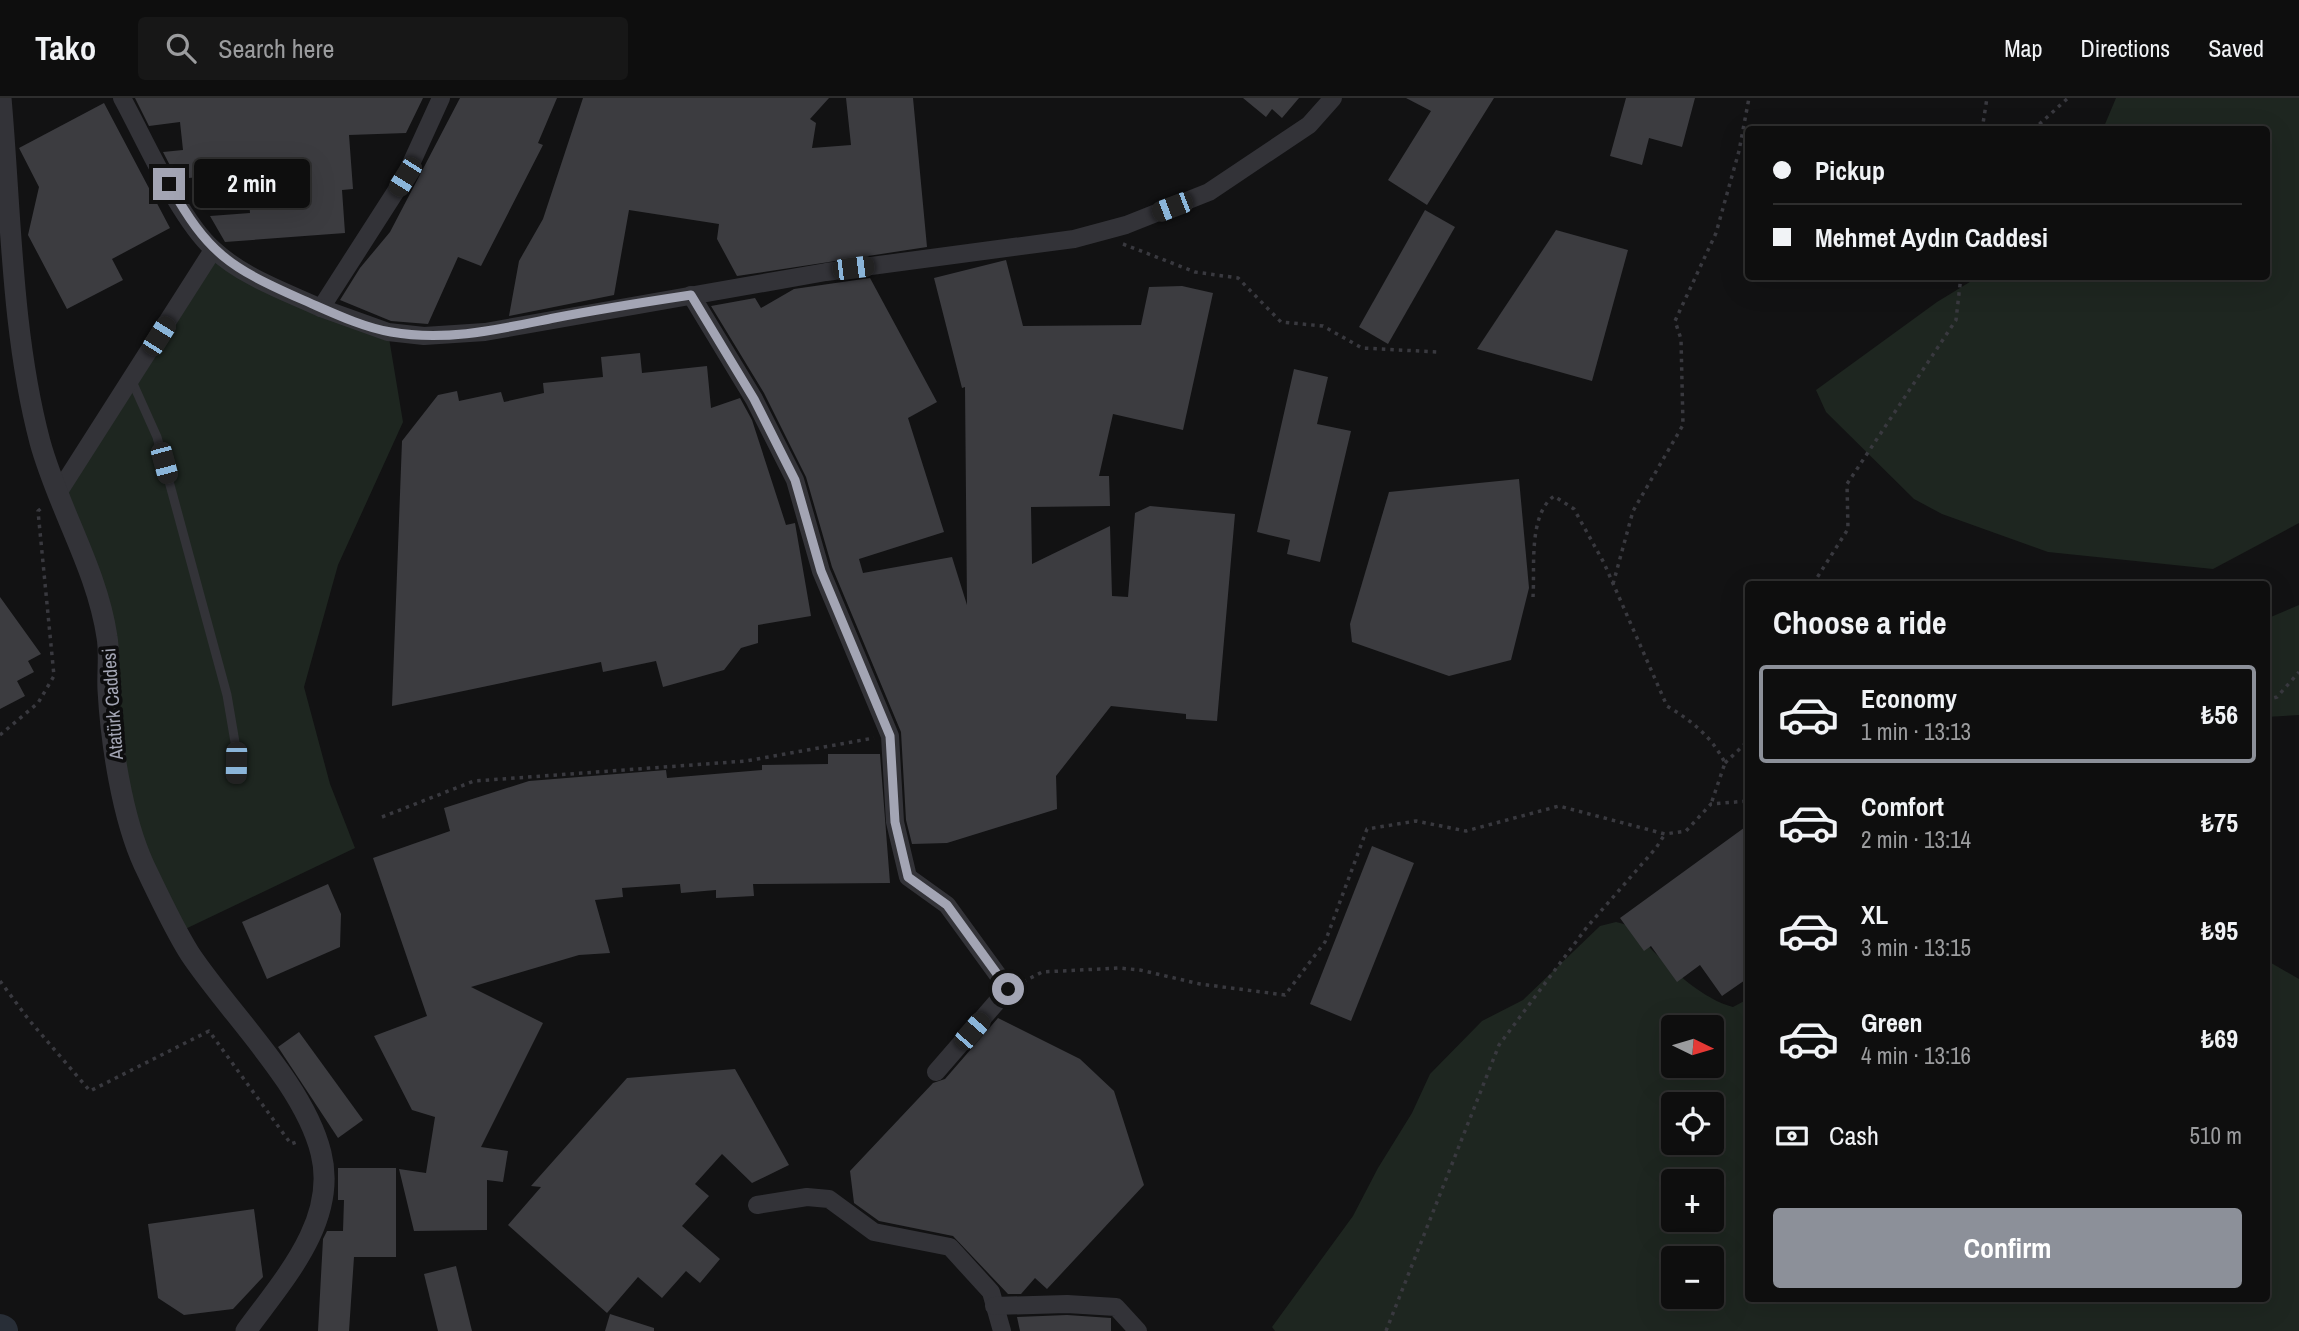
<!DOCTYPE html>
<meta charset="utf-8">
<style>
body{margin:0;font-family:"Archivo Narrow",sans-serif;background:#171717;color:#f1f3f6;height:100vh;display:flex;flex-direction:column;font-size:26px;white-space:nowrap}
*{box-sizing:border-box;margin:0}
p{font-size:23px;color:#9b9c9e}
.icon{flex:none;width:38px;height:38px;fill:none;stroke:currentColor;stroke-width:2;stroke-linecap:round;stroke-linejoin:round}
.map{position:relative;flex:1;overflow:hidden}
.side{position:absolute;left:1745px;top:483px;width:525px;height:721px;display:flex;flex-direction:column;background:#0e0e0e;border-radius:7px;box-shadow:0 7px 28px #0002,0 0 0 2px #2e2e2e}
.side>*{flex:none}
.hud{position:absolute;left:1745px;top:28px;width:525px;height:154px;border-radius:7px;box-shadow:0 7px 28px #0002,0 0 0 2px #2e2e2e;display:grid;align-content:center;height:154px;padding:0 28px;background:#0e0e0e}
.needle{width:46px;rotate:95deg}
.controls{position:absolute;left:1661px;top:917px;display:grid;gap:14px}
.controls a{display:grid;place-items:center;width:63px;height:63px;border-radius:7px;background:#0e0e0e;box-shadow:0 7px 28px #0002,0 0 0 2px #2e2e2e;font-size:35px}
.end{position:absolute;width:32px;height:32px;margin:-16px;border:9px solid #a3a5b4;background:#111;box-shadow:0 0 0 4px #111}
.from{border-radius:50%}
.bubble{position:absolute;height:49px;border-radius:7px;background:#0e0e0e;box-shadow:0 7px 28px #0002,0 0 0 2px #2e2e2e;font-size:23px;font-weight:700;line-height:49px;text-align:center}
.car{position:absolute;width:21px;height:42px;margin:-21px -10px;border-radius:9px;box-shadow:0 0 5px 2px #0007;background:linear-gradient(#222 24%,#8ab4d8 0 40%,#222 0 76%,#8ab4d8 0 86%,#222 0)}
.hud b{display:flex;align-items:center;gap:24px;height:66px;font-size:26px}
.hud b+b{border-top:2px solid #2e2e2e}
.hud i{width:18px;height:18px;background:#f1f3f6}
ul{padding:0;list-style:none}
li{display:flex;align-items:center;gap:21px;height:98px;margin:0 14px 10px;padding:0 14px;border:4px solid transparent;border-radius:7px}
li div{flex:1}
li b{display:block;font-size:26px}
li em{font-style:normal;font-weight:700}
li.current{border-color:#8c9099}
li>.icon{width:63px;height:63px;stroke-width:1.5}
h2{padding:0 28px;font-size:32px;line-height:84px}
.pay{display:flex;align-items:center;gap:18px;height:77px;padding:0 28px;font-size:26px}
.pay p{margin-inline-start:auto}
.primary-button{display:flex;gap:14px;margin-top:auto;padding:14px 28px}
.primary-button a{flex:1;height:80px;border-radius:7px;background:#8c9099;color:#fff;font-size:28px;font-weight:700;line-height:80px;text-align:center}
header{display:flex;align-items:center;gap:42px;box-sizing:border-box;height:98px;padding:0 35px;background:#0e0e0e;border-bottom:2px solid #2e2e2e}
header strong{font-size:33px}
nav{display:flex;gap:38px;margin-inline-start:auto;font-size:24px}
.search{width:490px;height:63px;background:#171717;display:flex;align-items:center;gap:18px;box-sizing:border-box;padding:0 24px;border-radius:7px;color:#9b9c9e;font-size:26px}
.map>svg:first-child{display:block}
.green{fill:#1e2620;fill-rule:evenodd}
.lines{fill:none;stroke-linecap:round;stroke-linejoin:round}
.river{stroke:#282e37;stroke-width:32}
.building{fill:#3c3c40}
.path{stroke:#39393f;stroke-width:3.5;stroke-dasharray:3.5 5;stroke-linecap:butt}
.service{stroke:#333338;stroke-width:9}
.minor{stroke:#333338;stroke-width:18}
.tertiary{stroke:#333338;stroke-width:21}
.route{stroke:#a3a5b4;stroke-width:9}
.labels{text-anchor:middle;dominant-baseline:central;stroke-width:7;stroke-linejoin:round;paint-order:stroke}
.street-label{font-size:19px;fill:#a3a5b4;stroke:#0d0d0e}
</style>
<header>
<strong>Tako</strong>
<div class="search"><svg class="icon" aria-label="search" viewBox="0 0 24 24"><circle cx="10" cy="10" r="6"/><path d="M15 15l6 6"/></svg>Search here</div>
<nav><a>Map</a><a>Directions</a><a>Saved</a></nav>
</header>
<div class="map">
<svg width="2299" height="1233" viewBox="0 0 2299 1233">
<rect width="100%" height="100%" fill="#121213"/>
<g class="green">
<polygon points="2116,0 2299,0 2299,425 2213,471 2048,454 1942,416 1914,401 1826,314 1816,292 1937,204 1978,179 2266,178 2266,32 2103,31"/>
<polygon points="213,152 388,234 403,324 338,467 304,589 330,686 355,750 179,834 123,697 108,541 59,395"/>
<polygon points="2299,507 2299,617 2266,619 2266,521"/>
<path d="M 1616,824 C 1639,829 1638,837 1653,853 C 1675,874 1703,901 1733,909 L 1748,901 L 1748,1200 L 2266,1200 L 2266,862 L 2299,881 L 2299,1233 L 1275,1233 L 1272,1229 L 1353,1118 L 1378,1070 L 1412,1015 L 1430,976 L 1482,923 L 1523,902 L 1600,828 ZM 1673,929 L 1712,929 L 1712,968 L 1673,968 ZM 1673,1006 L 1712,1006 L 1712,1045 L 1673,1045 ZM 1673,1083 L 1712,1083 L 1712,1122 L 1673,1122 ZM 1673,1160 L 1712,1160 L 1712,1199 L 1673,1199 Z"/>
</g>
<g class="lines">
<polyline class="river" points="0,1232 2,1233"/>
</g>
<g class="building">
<polygon points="135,0 423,0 406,35 349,37 353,91 342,92 345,135 225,144 210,118 250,115 247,75 177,81 163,54 183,52 180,24 149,28"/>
<polygon points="460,0 557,0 538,45 543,47 481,168 458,159 428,226 391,223 340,202 360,170 390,134"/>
<polygon points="583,0 829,0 810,21 816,25 812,50 851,47 846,0 913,0 927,149 737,178 717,141 719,126 629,112 614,197 509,218 519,163 543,121"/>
<polygon points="1243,0 1299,0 1282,20 1272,11 1266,19"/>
<polygon points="1406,0 1494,0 1427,107 1388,82 1431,13"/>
<polygon points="1626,0 1695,0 1682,49 1649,40 1642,67 1610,58"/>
<polygon points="104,5 170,130 112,161 123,182 67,211 28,137 39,89 19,50"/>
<polygon points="1425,112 1455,129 1388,246 1359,229"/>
<polygon points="1556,132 1628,152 1592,283 1477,251"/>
<polygon points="1006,162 1023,228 1141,227 1149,189 1182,188 1213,195 1183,332 1113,316 1099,378 1109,378 1110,408 1031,409 1032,466 1110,428 1112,498 1128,499 1135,415 1150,408 1235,416 1217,623 1186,621 1186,616 1111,608 1056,678 1057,711 947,745 912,746 906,722 901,634 832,469 806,379 764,295 711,208 755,200 761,210 794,191 870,180 937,304 908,320 944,434 859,461 863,475 952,459 967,507 965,289 962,290 934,180"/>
<polygon points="640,255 642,275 707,268 711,310 740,300 752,322 786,427 795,425 811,518 758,527 758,545 741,550 724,572 663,589 656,563 603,574 601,564 392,608 402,343 438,297 457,293 459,303 501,294 504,304 544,295 543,285 603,279 601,259"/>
<polygon points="1294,271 1328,279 1317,326 1351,333 1320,464 1287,456 1290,442 1257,434"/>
<polygon points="1519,381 1529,490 1511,562 1449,578 1352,544 1350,526 1389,394"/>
<polygon points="0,499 41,556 28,563 34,574 17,583 25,598 0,611"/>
<polygon points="828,656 880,656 890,785 753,786 754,798 716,800 716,792 681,795 680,786 622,790 623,799 595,802 610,855 579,857 471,889 543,925 481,1049 508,1053 503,1084 487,1082 487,1132 414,1133 399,1071 426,1075 435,1019 412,1012 374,938 427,918 373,760 450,733 444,710 529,683 666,672 667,680 762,672 762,667 828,666"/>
<polygon points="1748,727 1748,880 1722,898 1700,867 1677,884 1651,848 1644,853 1620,820"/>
<polygon points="1372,748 1414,765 1351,923 1310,906"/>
<polygon points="328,786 341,816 340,849 267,881 242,824"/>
<polygon points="998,920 1080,961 1114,993 1144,1087 1047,1191 1035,1180 1021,1196 1008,1196 953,1138 879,1123 854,1105 850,1073 933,985 945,981"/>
<polygon points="299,934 363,1022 338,1040 278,949"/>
<polygon points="735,971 789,1067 752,1085 722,1056 695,1086 709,1098 682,1128 720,1161 700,1185 686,1173 662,1200 638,1179 607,1215 508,1127 541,1089 531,1088 627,980"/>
<polygon points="338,1070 396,1070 396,1159 354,1159 349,1233 318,1233 323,1141 327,1133 343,1133 344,1102 338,1102"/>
<polygon points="254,1111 263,1179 233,1211 184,1217 158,1200 148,1126"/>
<polygon points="456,1168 472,1233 438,1233 424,1176"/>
<polygon points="610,1216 654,1230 654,1233 605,1233"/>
<polygon points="1067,1217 1111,1220 1111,1233 1020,1233 1017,1219"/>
</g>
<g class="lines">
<g class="path">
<polyline points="1982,32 1987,0"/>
<polyline points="2033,32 2068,0"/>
<polyline points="1123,146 1195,174 1238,180 1281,224 1323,228 1362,250 1437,254"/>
<polyline points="1613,486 1633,413 1683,327 1681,241 1675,223 1716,135 1739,53 1749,0"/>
<polyline points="1813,486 1848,431 1847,386 1956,222 1961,178"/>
<path d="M 1533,499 C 1535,470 1528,417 1554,398 L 1574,411 L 1604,465 L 1667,608 C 1692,623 1712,639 1725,665 L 1711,706"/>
<polyline points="2266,602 2277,599 2299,574"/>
<polyline points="0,637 38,605 54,578 38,413 44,408"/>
<polyline points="1725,665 1748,643"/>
<polyline points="382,719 474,683 746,663 874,640"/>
<polyline points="0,883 29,922 90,993 209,933 291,1046 299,1043"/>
<polyline points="1023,884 1042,874 1119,870 1140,872 1200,886 1285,897 1325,844 1367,731 1416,723 1466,733 1559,708 1665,736 1686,733 1711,706 1748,703"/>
<polyline points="1386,1233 1499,947 1587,829 1656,750 1665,736"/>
</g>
<polyline class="service" points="131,281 157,339 227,597 236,650 236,680"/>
<g class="minor">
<path d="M 122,0 C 145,42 179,120 213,151 C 243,179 284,193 321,210 L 405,79 L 441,0"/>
<polyline points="691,197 754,301 795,382 821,473 890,638 895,724 908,779 947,807 1008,891 936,974"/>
<polyline points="321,210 388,234 424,238 485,234 826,174 1074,141 1126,127 1209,94 1309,27 1333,0"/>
<polyline points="58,395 213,152"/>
<polyline points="757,1107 807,1099 829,1101 874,1134 950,1149 991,1194 1002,1233"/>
<polyline points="994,1208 1067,1206 1116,1209 1138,1233"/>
</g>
<path class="tertiary" d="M 1,0 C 11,113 11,234 40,344 C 58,410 97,471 107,539 C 110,556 107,574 108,592 C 111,645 122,719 144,767 C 158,796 173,829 190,856 C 230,916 304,986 321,1055 C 338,1123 283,1182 246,1233"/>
</g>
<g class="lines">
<path class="route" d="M 169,86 C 208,156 229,169 301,201 C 329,213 361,229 391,234 C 447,244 500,231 554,220 C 600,211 645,204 691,197 L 754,301 L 795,382 L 821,473 L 890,638 L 895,724 L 908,779 L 947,807 L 1008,891"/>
</g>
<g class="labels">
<g class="street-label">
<text transform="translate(112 606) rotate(-94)">Atatürk Caddesi</text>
</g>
</g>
</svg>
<div class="controls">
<a><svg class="needle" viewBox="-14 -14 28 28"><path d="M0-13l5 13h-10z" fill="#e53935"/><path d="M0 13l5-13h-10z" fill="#9b9c9e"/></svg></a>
<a><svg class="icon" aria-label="locate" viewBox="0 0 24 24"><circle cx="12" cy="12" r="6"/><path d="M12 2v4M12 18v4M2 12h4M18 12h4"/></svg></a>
<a>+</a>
<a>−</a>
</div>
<i class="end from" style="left:1008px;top:891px"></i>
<i class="end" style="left:169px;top:86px"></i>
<div class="bubble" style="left:194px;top:61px;width:116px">2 min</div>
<i class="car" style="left:405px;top:79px;rotate:212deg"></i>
<i class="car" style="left:1172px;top:109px;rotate:249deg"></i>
<i class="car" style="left:853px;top:170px;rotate:83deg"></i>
<i class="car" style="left:159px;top:238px;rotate:32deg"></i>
<i class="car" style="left:164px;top:365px;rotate:165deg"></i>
<i class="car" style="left:236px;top:665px;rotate:181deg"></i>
<i class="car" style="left:972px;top:933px;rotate:41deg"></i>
<div class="hud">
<b><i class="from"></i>Pickup</b>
<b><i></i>Mehmet Aydın Caddesi</b>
</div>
<section class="side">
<h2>Choose a ride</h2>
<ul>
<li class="current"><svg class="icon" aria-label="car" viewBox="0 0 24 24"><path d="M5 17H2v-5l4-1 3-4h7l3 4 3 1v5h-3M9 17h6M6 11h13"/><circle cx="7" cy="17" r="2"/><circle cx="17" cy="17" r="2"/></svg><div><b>Economy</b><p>1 min · 13:13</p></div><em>₺56</em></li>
<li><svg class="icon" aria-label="car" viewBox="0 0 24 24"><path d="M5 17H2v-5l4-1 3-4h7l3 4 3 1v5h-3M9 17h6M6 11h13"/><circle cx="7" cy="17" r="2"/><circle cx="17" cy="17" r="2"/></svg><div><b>Comfort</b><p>2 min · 13:14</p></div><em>₺75</em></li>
<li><svg class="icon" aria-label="car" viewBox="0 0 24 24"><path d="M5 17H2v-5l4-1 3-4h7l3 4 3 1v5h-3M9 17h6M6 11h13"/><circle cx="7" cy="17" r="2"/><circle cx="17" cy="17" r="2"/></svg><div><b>XL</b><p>3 min · 13:15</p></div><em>₺95</em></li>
<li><svg class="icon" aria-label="car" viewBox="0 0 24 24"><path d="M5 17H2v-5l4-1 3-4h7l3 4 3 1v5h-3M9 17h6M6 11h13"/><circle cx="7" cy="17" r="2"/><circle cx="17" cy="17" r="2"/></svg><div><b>Green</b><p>4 min · 13:16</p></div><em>₺69</em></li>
</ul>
<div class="pay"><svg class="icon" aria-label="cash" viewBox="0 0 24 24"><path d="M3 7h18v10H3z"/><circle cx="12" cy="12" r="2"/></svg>Cash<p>510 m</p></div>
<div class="primary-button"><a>Confirm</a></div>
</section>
</div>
